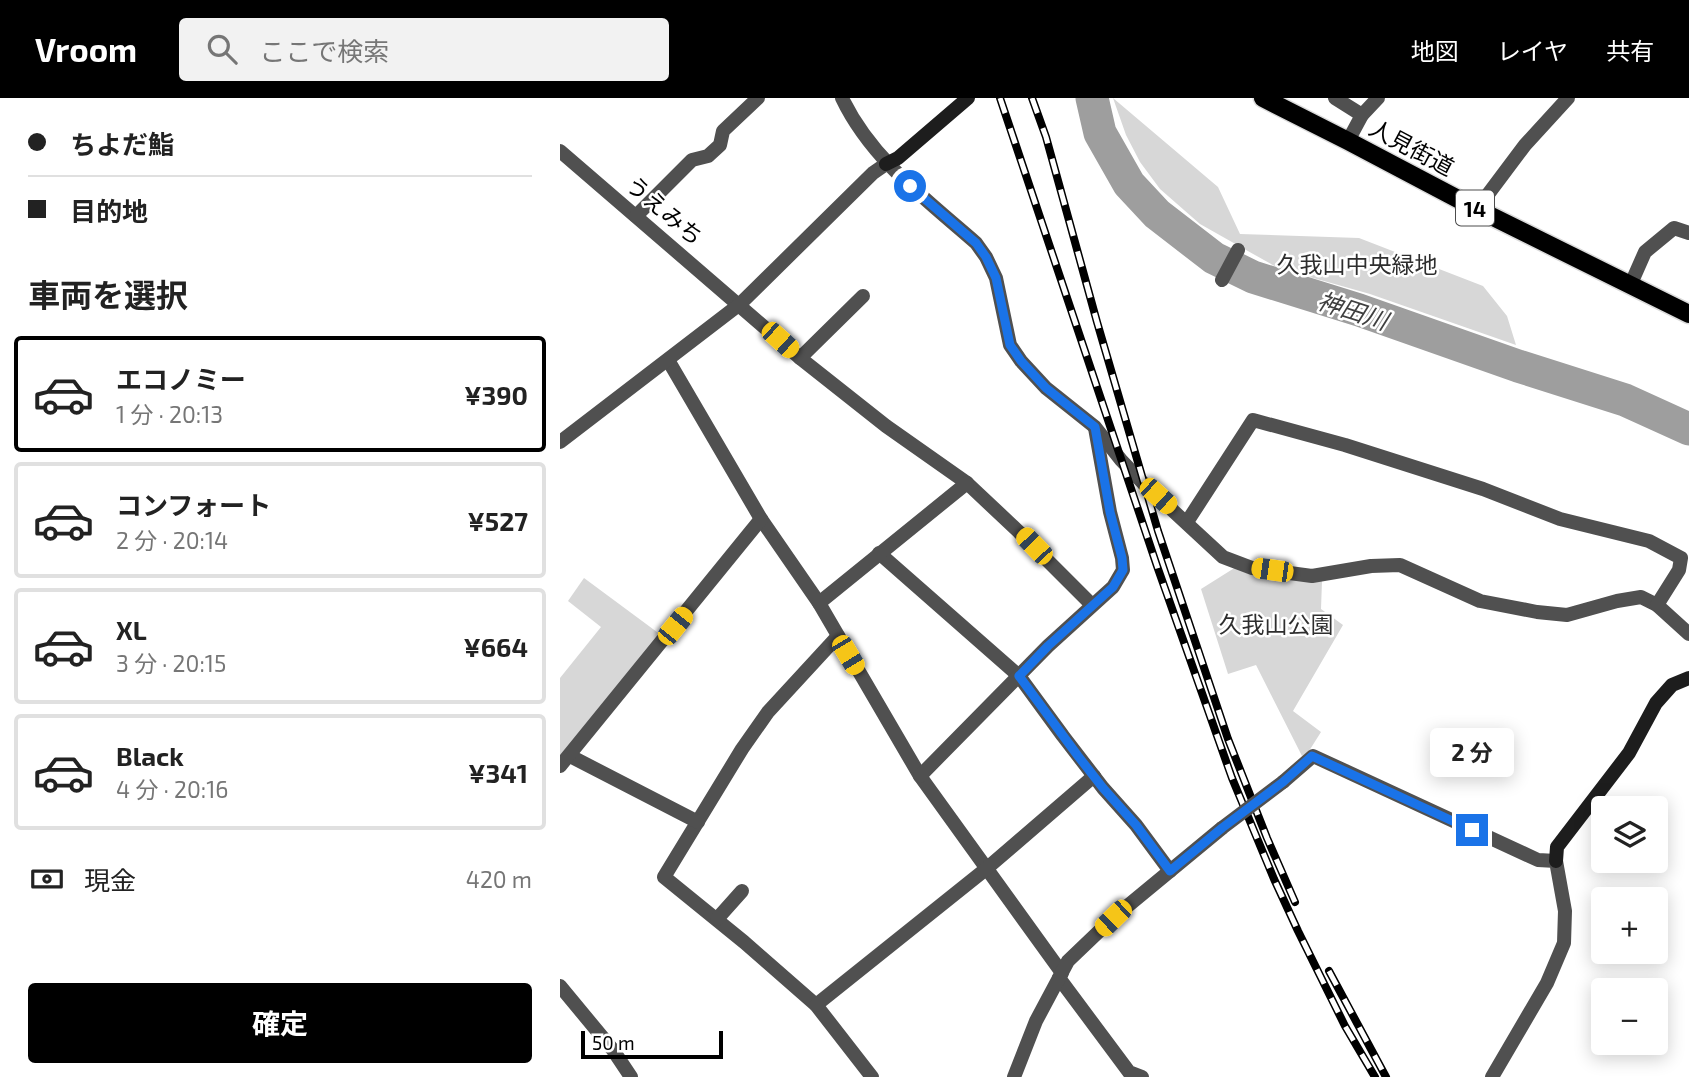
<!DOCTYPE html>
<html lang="ja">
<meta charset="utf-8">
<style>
body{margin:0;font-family:"Exo 2","Noto Sans JP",sans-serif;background:#f2f2f2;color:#222;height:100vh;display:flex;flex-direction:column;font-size:26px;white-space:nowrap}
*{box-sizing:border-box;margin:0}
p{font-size:23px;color:#767676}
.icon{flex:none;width:38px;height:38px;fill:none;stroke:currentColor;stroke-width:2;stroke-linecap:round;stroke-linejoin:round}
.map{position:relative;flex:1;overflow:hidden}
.panel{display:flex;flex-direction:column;background:#fff;width:560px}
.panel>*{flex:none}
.hud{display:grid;align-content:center;height:154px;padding:0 28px;background:#fff}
.tools{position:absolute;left:1031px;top:698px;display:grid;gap:14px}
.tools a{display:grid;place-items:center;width:77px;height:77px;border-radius:7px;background:#fff;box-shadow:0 4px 18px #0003;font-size:35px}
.scale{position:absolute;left:21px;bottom:18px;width:142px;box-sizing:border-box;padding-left:7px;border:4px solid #000;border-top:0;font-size:19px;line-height:24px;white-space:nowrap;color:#000;-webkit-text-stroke:5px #fff;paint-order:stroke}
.end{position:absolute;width:32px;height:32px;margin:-16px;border:9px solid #1a73e8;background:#fff;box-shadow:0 0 0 4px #fff}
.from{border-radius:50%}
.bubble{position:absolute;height:49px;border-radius:7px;background:#fff;box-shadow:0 4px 18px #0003;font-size:23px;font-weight:700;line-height:49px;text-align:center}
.car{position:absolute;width:21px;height:42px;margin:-21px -10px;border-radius:9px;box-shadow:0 0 5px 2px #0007;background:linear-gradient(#f5c518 24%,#345 0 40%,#f5c518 0 76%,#345 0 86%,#f5c518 0)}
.hud b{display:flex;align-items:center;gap:24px;height:66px;font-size:26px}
.hud b+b{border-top:2px solid #e0e0e0}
.hud i{width:18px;height:18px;background:#222}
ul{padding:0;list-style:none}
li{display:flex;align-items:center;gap:21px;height:116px;margin:0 14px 10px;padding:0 14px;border:4px solid #e0e0e0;border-radius:7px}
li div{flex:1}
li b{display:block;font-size:26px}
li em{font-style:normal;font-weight:700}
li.on{border-color:#000}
li>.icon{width:63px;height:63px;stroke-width:1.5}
h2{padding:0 28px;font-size:32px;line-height:84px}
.pay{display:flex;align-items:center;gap:18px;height:77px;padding:0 28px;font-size:26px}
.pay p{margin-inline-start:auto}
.action{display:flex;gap:14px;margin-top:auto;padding:14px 28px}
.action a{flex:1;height:80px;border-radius:7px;background:#000;color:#fff;font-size:28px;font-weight:700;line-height:80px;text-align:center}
header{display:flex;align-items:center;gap:42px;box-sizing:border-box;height:98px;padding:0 35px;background:#000;color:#fff}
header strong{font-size:33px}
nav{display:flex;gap:38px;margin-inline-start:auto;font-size:24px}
.search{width:490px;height:63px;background:#f2f2f2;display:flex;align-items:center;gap:18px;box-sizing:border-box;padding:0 24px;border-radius:7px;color:#767676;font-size:26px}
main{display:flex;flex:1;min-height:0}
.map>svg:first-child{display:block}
.green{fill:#d7d7d7}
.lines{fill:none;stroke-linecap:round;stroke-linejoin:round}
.river{stroke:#9e9e9e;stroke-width:33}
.primary-casing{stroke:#dbdbdb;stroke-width:21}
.street{stroke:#505050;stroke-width:14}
.secondary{stroke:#1d1d1d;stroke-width:14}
.primary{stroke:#000;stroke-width:18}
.rail-casing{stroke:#000;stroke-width:8}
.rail{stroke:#fff;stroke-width:5;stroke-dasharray:16;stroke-linecap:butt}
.street-bridge{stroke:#505050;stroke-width:14}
.route{stroke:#1a73e8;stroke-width:9}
.labels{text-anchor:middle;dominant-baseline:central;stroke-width:5;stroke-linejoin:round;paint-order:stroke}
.shield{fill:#fff;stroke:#4c4c4c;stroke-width:2}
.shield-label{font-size:21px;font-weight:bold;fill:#000}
.street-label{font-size:23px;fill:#000;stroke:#fff}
.park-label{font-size:23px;fill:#2e2e2e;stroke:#fff}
.water-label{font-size:24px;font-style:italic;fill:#3f3f3f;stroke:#fff}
</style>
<header>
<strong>Vroom</strong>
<div class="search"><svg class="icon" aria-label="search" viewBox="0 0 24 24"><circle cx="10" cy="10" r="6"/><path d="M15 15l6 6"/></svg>ここで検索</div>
<nav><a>地図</a><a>レイヤ</a><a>共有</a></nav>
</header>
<main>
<section class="panel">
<div class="hud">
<b><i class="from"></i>ちよだ鮨</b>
<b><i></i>目的地</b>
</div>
<h2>車両を選択</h2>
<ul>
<li class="on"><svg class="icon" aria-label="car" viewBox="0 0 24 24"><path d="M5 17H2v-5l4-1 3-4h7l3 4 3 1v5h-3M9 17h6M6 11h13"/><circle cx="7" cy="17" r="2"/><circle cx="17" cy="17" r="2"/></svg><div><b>エコノミー</b><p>1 分 · 20:13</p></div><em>¥390</em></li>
<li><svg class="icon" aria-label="car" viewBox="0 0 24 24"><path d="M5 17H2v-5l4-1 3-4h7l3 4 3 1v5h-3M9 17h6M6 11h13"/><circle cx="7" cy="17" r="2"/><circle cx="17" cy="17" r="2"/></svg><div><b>コンフォート</b><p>2 分 · 20:14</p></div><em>¥527</em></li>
<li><svg class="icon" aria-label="car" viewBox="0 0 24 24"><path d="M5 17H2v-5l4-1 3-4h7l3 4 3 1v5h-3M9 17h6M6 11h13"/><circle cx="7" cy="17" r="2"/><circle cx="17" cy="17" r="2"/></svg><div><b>XL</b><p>3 分 · 20:15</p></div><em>¥664</em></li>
<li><svg class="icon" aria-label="car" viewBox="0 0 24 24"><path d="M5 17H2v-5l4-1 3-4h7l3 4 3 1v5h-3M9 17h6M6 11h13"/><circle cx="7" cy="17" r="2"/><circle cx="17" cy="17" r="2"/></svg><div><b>Black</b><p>4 分 · 20:16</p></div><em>¥341</em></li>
</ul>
<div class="pay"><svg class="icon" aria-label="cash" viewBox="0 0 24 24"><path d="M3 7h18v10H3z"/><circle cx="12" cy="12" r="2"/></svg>現金<p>420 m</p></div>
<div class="action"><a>確定</a></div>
</section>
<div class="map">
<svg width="1129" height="979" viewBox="0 0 1129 979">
<rect width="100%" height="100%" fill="#fff"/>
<g class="green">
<polygon points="553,0 658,89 680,136 799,140 923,188 947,218 956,247 810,196 718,170 640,126 600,91 580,64 566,37"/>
<polygon points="676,469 762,483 761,511 783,527 733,613 761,634 749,653 742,658 696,567 668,576 641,491"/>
<polygon points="24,480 101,537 0,662 0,580 41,529 8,503"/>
</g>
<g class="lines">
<polyline class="river" points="532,0 540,35 569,86 597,116 654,160 693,179 799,212 958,268 1065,302 1129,331"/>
<g class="primary-casing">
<polyline id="primary" points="703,0 788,43 917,111 1129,216"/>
</g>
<g class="street">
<path d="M 282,0 C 311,61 367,102 416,145 L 426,159 L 436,180 L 450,247 L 461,263 L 486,290 L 535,329 L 561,362 L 583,385 L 663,459 L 692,470 L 752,478 L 811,468 L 840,467 L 920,503 L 977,514 L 1007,517 L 1057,503 L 1081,499 L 1097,507 L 1129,536"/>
<polyline points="775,0 802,17"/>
<polyline points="788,43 802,17 818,0"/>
<polyline points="0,53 240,260 326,328 407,385 459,434 532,507"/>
<polyline points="917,111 965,47 1008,0"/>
<polyline points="76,118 132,62 148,58 160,47 163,33 198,0"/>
<polyline points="662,182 678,152"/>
<polyline points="1070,188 1085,154 1114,130 1129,135"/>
<polyline points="240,260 303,198"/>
<polyline points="108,262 201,421 259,505 360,678 502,875"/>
<polyline points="0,344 180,206 313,75 326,66"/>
<polyline points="627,424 693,322 785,347 923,391 1000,421 1089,443 1121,460 1119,472 1097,507"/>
<polyline points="319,455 459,578 503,638 543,690 576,727 610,773"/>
<polyline points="259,505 407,385"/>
<polyline points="278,538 208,614 182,651 104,779 184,844 256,907 312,979"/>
<polyline points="10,658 138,724"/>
<polyline points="0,668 201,421"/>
<polyline points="360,678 488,548 553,489 563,472 562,460 550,414 535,330"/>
<polyline points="723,684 753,658 978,762 996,763 1005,813 1004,845 987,885 932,979"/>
<polyline points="157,821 182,793"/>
<polyline points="499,880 569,974 582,979"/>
<polyline points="0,888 53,952 71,979"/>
<polyline points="256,907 426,771 534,678"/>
<polyline points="454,979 476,923 508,863 553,820 662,730"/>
</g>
<g class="secondary">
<polyline points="326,66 338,60 408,0"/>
<polyline points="996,763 997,749 1069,655 1096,605 1112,587 1129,580"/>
</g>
<use href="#primary" class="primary"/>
<g class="rail-casing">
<g id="rail">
<polyline points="440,0 597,468 672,680 714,781 738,833 785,928 815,979"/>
<polyline points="472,0 486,39 537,224 598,433 668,641 707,740 735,804"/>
<polyline points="769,873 826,979"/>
</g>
</g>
<use href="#rail" class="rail"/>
<polyline class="street-bridge" points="662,730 723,684"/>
</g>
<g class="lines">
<polyline class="route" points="350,88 416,145 426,159 436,180 450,247 461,263 486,290 535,329 550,414 562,460 563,472 553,489 488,548 459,578 518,658 543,690 576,727 610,773 662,730 723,684 752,658 912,732"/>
</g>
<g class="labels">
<rect class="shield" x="896" y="92.5" width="38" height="35" rx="5"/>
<g class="shield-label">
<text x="915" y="110">14</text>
</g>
<g class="street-label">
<text transform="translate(852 49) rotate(28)">人見街道</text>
<text transform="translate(105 112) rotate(40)">うえみち</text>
</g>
<g class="park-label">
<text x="797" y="166">久我山中央緑地</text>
<text x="716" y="526">久我山公園</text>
</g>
<g class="water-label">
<text transform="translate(793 212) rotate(18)">神田川</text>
</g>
</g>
</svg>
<div class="tools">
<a><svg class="icon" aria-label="layers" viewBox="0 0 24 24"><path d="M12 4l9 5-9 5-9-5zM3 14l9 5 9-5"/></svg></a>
<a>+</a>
<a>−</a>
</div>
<div class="scale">50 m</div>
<i class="end from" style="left:350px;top:88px"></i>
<i class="end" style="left:912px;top:732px"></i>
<div class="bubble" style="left:870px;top:630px;width:84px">2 分</div>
<i class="car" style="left:220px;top:242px;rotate:132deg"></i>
<i class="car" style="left:598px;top:398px;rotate:132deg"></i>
<i class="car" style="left:474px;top:448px;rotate:316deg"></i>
<i class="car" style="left:712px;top:472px;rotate:278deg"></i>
<i class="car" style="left:115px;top:528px;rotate:39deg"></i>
<i class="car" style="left:288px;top:557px;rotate:149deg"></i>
<i class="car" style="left:553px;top:820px;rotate:226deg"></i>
</div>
</main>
